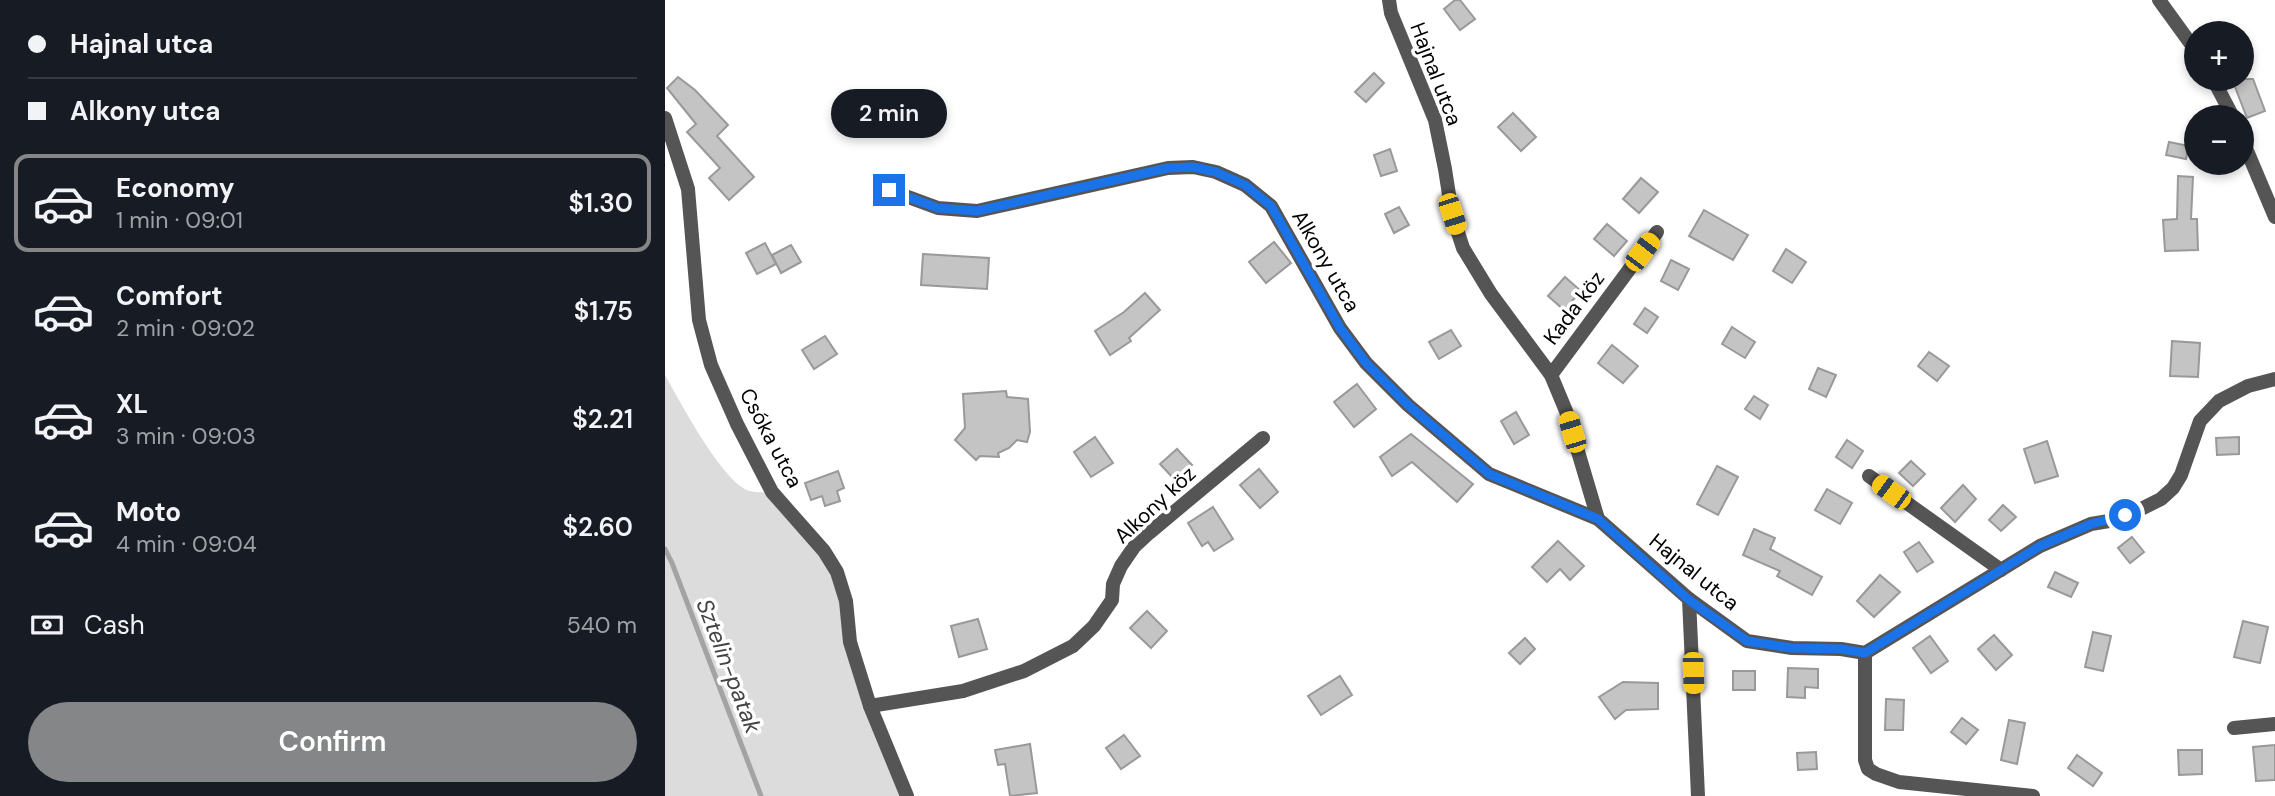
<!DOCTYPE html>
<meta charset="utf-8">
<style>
body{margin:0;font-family:"DM Sans",sans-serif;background:#242831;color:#f1f3f6;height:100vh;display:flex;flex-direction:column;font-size:26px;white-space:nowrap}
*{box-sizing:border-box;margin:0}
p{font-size:23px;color:#9ea1a6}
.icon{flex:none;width:38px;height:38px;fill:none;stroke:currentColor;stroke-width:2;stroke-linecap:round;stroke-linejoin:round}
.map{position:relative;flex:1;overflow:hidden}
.side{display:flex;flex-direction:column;background:#171b24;width:665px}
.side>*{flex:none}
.top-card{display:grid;align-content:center;height:154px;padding:0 28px;background:#171b24}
.tools{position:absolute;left:1519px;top:21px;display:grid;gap:14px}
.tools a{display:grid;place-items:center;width:70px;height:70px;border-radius:50%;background:#171b24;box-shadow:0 4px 10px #0003;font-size:35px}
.end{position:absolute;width:32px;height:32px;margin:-16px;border:9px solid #1a73e8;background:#fff;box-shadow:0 0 0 4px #fff}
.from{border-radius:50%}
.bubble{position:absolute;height:49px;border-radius:24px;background:#171b24;box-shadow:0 4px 10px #0003;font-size:23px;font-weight:600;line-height:49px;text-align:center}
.car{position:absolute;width:21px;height:42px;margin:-21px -10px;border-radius:9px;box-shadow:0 0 5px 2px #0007;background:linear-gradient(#f5c518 24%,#345 0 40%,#f5c518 0 76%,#345 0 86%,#f5c518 0)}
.top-card b{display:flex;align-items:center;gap:24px;height:66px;font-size:26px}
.top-card b+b{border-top:2px solid #363941}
.top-card i{width:18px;height:18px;background:#f1f3f6}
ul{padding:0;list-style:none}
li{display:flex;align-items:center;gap:21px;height:98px;margin:0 14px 10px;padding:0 14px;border:4px solid transparent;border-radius:14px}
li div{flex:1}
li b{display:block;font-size:26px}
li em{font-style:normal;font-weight:600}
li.current{border-color:#858687}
li>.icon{width:63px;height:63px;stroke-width:1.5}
.pay{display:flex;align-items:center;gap:18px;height:77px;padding:0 28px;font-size:26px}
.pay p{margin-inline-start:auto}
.action{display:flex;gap:14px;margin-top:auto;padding:14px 28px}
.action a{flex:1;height:80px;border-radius:42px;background:#858687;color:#fff;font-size:28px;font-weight:600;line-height:80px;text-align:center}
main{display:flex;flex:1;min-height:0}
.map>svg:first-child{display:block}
.green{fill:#dcdcdc}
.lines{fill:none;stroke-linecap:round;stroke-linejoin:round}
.stream{stroke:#a3a3a3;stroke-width:5}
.building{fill:#c4c4c4;stroke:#999;stroke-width:2}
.minor{stroke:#555;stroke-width:14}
.route{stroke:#1a73e8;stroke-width:9}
.labels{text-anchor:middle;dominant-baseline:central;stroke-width:7;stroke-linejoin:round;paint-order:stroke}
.street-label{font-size:21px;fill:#000;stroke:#fff}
.water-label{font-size:23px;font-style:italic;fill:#444;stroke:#fff}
</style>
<main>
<section class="side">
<div class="top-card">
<b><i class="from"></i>Hajnal utca</b>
<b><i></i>Alkony utca</b>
</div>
<ul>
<li class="current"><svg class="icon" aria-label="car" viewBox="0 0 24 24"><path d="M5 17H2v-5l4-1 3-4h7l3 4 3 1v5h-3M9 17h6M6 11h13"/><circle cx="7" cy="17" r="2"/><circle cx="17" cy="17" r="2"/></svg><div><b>Economy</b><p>1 min · 09:01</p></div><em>$1.30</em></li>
<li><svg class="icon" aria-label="car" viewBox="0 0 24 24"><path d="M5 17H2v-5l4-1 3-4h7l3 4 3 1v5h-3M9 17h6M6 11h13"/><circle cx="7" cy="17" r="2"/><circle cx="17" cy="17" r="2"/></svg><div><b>Comfort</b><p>2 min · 09:02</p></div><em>$1.75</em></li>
<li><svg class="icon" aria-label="car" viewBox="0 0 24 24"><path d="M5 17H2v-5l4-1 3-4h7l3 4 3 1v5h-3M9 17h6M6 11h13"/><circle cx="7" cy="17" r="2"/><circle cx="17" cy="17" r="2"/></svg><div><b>XL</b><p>3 min · 09:03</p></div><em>$2.21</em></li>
<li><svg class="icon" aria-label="car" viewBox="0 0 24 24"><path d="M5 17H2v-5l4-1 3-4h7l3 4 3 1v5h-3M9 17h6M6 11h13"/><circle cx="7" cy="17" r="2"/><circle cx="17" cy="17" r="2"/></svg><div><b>Moto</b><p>4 min · 09:04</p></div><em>$2.60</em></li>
</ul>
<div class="pay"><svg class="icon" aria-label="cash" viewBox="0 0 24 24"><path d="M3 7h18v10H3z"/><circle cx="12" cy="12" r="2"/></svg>Cash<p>540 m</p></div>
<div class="action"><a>Confirm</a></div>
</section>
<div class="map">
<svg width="1610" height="796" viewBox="0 0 1610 796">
<rect width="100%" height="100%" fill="#fff"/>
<path class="green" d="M 0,375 C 14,400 59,485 85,491 C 92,493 100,492 107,492 L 172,572 L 185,642 L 242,796 L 0,796 Z"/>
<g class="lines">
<polyline class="stream" points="0,549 7,563 96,796"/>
</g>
<g class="building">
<polygon points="790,0 795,0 810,19 795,30 779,9"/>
<polygon points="709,73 719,83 701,102 690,92"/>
<polygon points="13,77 30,90 63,125 52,136 89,177 64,200 44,178 55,168 22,132 31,124 2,88"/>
<polygon points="1567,79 1588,79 1600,111 1582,118"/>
<polygon points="848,113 871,137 856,151 833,127"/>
<polygon points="1504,142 1524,146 1521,159 1501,155"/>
<polygon points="725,149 732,171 716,176 709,155"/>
<polygon points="1513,176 1528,177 1526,219 1532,219 1533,250 1500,251 1498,220 1512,219"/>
<polygon points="976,178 993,192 974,213 958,199"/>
<polygon points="734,207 744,225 729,233 720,214"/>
<polygon points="1039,210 1083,235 1068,260 1024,236"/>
<polygon points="942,224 962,241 949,256 929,239"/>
<polygon points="609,242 626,263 601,283 584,262"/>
<polygon points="100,243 111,264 92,274 81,253"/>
<polygon points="126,245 136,262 116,273 107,255"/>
<polygon points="1121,249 1141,262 1127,283 1108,271"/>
<polygon points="258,254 324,258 322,289 256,285"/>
<polygon points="1006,260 1024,269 1013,290 996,281"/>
<polygon points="900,277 916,291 899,310 883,296"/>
<polygon points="480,293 495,310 464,338 466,341 445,355 430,331 459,312"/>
<polygon points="980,308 993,317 982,333 969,324"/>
<polygon points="1067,327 1090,342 1080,358 1057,344"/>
<polygon points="786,330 796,346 774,359 764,342"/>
<polygon points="160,336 172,354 149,369 137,350"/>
<polygon points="1507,341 1535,343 1533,377 1505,376"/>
<polygon points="947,345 973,366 958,383 933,363"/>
<polygon points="1264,352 1284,366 1272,381 1253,366"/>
<polygon points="1153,368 1171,375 1161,397 1144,389"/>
<polygon points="692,384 711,409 689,427 669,402"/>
<polygon points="341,391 342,397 363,399 365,432 362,442 352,440 344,448 333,453 334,457 315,456 311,460 290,440 300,428 298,394"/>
<polygon points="1089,396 1103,405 1095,419 1080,409"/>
<polygon points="851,412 864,435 849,444 836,421"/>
<polygon points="746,434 808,484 792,502 747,462 727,476 715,457"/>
<polygon points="430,437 448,463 426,477 409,452"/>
<polygon points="1574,437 1574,454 1552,455 1551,438"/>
<polygon points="1182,440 1198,451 1187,468 1171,457"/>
<polygon points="1382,441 1393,476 1370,483 1359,449"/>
<polygon points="512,449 527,465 510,480 495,464"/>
<polygon points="1246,461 1260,474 1248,486 1234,473"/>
<polygon points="1052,466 1073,477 1053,515 1032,504"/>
<polygon points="594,469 613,492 595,508 575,485"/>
<polygon points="173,471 179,488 172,491 175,501 160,506 157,496 146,500 140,483"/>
<polygon points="1298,485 1311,499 1290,522 1276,508"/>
<polygon points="1162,489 1187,503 1175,524 1150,510"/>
<polygon points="1338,505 1351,517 1336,531 1324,520"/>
<polygon points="548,507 568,539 549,551 543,542 537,546 523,523"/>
<polygon points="1089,529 1110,538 1105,549 1157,577 1147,595 1112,576 1115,571 1078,555"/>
<polygon points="1467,537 1479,552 1465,563 1453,548"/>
<polygon points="893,541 919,566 905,580 895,569 882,582 867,567"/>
<polygon points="1254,542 1268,562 1252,572 1239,552"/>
<polygon points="1390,572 1413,583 1406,597 1383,587"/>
<polygon points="1215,575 1235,592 1209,617 1192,601"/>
<polygon points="482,611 502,631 486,648 465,628"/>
<polygon points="313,619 322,649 294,657 286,626"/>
<polygon points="1578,621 1603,627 1595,663 1569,657"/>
<polygon points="1428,632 1446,636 1438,671 1420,667"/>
<polygon points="1329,635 1347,655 1331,670 1313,649"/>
<polygon points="1265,636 1283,661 1266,673 1248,648"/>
<polygon points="860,638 870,649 855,664 844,653"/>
<polygon points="1123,668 1153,669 1153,688 1140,687 1140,698 1122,697"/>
<rect x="1068" y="671" width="22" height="19"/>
<polygon points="675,676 687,695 656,715 643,696"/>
<polygon points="958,682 993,683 993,709 961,710 950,719 934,697"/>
<polygon points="1221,699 1239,700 1238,730 1220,730"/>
<polygon points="1297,718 1313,730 1301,744 1286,732"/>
<polygon points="1344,720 1360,723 1352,764 1336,760"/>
<polygon points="459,735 475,756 456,769 441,748"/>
<polygon points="365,744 372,793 345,796 340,764 333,765 330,750"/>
<polygon points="1610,745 1610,780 1591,781 1588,747"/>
<polygon points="1513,750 1537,750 1537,774 1514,775"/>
<polygon points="1151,752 1152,769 1133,770 1132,753"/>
<polygon points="1412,755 1437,773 1428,786 1403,768"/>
</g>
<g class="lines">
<g class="minor">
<polyline points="724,0 726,13 770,120 780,169 787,214 798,248 826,294 886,375 901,411 933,519 1024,599 1082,641 1127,648 1176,649 1200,653 1375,546 1426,524 1444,521 1476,509 1496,499 1508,488 1516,475 1535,421 1554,401 1583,386 1610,379"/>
<polyline points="1494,0 1531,51"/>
<polyline points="1548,79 1568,117"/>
<polyline points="0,118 23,189 34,320 46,365 72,424 107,492 159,551 172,572 181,601 185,642 205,706 242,796"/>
<polyline points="1577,139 1610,217"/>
<polyline points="224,190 273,208 312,211 503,168 528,167 551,172 580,185 606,206 675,328 701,363 743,405 824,474 933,519"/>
<polyline points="886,375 992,232"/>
<polyline points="1204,476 1336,570"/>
<polyline points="1024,599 1033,796"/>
<polyline points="1200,653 1200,760 1203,769 1211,774 1234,782 1368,796"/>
<polyline points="205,706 298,691 359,671 408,646 429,626 447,600 448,584 456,566 469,547 484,533 598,438"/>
<polyline points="1569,728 1610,724"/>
</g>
</g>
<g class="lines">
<polyline class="route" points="224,190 273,208 312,211 503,168 528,167 551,172 580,185 606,206 675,328 701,363 743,405 824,474 933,519 1024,600 1082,641 1127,648 1177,649 1200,653 1375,546 1426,524 1460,515"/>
</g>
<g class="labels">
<g class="street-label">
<text transform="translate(771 74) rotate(69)">Hajnal utca</text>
<text transform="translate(661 261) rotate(60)">Alkony utca</text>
<text transform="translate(909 308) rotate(-53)">Kada köz</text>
<text transform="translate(106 438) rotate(62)">Csóka utca</text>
<text transform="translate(490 505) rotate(-43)">Alkony köz</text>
<text transform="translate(1029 572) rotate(39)">Hajnal utca</text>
</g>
<g class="water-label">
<text transform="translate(64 666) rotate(69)">Sztelin-patak</text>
</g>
</g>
</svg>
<div class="tools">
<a>+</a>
<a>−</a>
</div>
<i class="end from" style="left:1460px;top:515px"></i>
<i class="end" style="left:224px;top:190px"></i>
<div class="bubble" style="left:166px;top:89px;width:116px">2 min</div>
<i class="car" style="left:787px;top:214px;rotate:162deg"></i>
<i class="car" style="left:977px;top:252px;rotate:37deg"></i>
<i class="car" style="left:907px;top:432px;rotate:343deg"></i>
<i class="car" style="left:1226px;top:492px;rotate:306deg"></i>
<i class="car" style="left:1028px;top:673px;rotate:178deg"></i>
</div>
</main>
